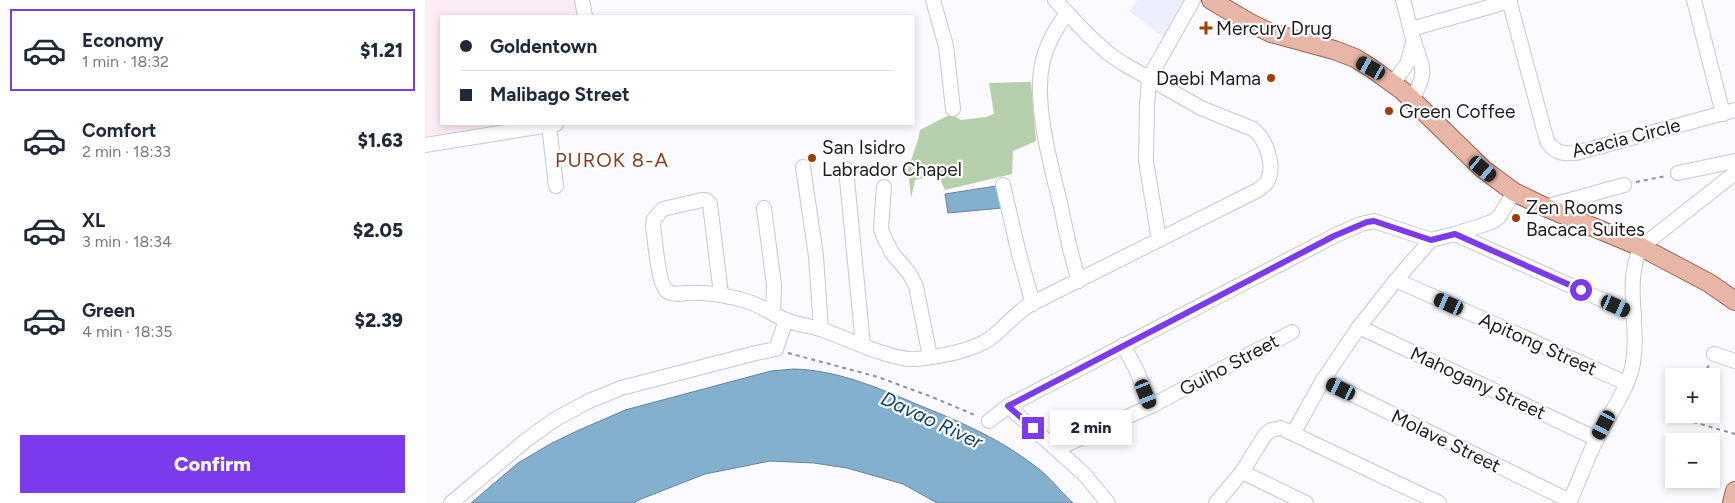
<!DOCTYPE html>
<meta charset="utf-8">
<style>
body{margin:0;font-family:Figtree,sans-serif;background:#f2f2f3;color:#1f2937;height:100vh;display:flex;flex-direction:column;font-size:19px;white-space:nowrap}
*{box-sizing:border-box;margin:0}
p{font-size:16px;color:#747a83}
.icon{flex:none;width:28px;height:28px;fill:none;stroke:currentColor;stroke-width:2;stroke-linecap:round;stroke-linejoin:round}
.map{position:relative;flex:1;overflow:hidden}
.side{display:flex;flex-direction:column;background:#fff;width:425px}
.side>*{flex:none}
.hud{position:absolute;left:15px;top:15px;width:475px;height:110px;border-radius:0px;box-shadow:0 2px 8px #0003;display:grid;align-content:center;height:110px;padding:0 20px;background:#fff}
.buttons{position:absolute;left:1240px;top:368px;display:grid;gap:10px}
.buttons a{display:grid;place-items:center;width:55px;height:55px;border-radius:0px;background:#fff;box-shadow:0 2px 8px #0003;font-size:25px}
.end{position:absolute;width:22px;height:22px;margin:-11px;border:6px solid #7c3aed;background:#fff;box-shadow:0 0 0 2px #fff}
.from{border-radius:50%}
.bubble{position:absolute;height:35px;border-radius:0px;background:#fff;box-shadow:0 2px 8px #0003;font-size:16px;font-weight:800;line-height:35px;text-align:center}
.car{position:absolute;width:15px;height:30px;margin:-15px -8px;border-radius:6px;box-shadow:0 0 4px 1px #0007;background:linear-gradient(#222 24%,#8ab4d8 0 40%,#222 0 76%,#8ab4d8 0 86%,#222 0)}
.hud b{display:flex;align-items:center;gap:18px;height:48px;font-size:19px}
.hud b+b{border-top:1px solid #e0e1e3}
.hud i{width:12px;height:12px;background:#1f2937}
ul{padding:9px 0 0;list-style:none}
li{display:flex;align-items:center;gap:15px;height:82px;margin:0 10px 8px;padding:0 10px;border:2px solid transparent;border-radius:0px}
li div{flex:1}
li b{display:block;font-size:19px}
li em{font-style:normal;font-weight:800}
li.selected{border-color:#7c3aed}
li>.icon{width:45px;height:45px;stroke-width:1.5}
.action{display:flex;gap:10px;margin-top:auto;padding:10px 20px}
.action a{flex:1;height:58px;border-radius:0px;background:#7c3aed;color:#fff;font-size:20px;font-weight:800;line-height:58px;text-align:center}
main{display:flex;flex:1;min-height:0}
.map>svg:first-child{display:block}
.built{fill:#eeeffe}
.industrial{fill:#fdebf5}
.green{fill:#b5d0aa}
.water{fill:#84b0d0;stroke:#65849b}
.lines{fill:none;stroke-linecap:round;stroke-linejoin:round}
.minor-casing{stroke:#c7c7cf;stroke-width:16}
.major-casing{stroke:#976151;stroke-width:20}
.path{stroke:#909094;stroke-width:2;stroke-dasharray:4 4;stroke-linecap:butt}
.minor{stroke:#fff;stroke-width:14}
.major{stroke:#e8b6a6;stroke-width:18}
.route{stroke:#7c3aed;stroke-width:6}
.poi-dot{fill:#a03d00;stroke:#fff;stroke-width:2}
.labels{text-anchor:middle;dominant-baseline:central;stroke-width:4.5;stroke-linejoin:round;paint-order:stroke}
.poi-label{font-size:19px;fill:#1d1d20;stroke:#fff;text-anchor:start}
.street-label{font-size:19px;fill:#1d1d20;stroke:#fff}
.neighbourhood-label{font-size:20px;letter-spacing:1px;fill:#824123;stroke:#fff}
.water-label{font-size:20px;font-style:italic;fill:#0d4363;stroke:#fff}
</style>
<main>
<section class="side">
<ul>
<li class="selected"><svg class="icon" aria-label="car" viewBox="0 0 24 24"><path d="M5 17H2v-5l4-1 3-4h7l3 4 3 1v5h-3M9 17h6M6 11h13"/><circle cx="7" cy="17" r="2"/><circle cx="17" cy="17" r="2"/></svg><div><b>Economy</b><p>1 min · 18:32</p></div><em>$1.21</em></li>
<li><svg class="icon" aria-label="car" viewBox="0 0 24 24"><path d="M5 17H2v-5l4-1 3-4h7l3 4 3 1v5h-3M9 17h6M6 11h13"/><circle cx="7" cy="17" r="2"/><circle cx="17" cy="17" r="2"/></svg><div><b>Comfort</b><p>2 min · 18:33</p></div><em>$1.63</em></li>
<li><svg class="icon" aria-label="car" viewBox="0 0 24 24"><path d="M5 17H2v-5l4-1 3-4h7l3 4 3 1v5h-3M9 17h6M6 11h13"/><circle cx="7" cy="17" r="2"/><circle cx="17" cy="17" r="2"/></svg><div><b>XL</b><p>3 min · 18:34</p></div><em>$2.05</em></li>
<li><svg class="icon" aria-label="car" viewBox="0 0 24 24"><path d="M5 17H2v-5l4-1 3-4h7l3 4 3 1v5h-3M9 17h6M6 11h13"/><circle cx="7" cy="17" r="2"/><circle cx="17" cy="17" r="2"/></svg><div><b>Green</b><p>4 min · 18:35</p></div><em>$2.39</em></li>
</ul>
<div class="action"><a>Confirm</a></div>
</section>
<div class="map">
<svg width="1310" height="503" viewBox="0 0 1310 503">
<rect width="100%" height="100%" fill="#fafaff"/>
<polygon class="built" points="713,0 760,0 740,38 704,11"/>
<polygon class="industrial" points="0,0 152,0 155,16 16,16 16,124 94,124 0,138"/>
<polygon class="green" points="606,82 611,141 588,151 587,174 520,190 513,175 490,180 486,198 483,169 493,140 495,130 526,114 536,120 561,117 569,114 564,83"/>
<g class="water">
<polygon points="571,186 577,208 523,213 520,194"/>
<path d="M 369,369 C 413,370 456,389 496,406 C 536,422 575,439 610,466 C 624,476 635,491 648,503 L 512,503 L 478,484 L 422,468 L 389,463 L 345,461 L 280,474 L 216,499 L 209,503 L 46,503 L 93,463 L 127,443 L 152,431 L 200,410 L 346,371 Z"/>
</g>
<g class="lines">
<g class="minor-casing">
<g id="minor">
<polyline points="157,0 160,16"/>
<polyline points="508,0 521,46 528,109"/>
<path d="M 978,0 C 982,13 984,26 988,39 C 997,67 1004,70 987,99"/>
<path d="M 1084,0 L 1122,141 C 1130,153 1137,154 1151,153 L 1310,110"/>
<polyline points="1269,0 1298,114"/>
<path d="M 642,13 C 630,29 621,45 617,64 C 609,107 626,165 636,207 C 641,232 646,257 654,281"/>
<polyline points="986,29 1085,1"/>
<polyline points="968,83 982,64 989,40"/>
<polyline points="124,125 131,186"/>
<polyline points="0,145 131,124"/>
<polyline points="378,167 391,256 396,329"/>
<polyline points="421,169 438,345"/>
<polyline points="1253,173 1310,161"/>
<polyline points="578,185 594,254 608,304"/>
<polyline points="459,187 456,228 458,235 467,253 484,273 491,286 505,357"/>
<polyline points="1120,207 1199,185"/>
<polyline points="339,208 349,285 348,313"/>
<polyline points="1030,234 1209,314"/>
<polyline points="734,240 721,161 722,106 724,78 768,0"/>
<polyline points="971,280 1201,383"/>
<path d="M 296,294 L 285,204 L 281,200 L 277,200 L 238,209 L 229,219 L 228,226 C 230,238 233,285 242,291 C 248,295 255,294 261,293 C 284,292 302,295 324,302 C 337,306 348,315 361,320 C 373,325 386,326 398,330 C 421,338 468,361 491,359 C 513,357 549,351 567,337 C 580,327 590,314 604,305 L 833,190 C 836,188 840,185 842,182 C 851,166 841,139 828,129 L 776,108 L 699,64 L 683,53 L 663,35 L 630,0"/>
<polyline points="934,327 1172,439"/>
<polyline points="698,345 711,369 726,406"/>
<polyline points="1289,354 1310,361"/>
<polyline points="898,380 1145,501"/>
<polyline points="583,406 659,474 683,503"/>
<polyline points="564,421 583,406 909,236 936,224 949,221 1006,240"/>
<polyline points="869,432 898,380 934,327 971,280 1006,240 1030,234 1067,222 1074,217 1089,192"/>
<polyline points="632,449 726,406 867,332"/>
<polyline points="817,472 881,503"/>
<polyline points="26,503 100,441 129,420 164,401 196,388 331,353 351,349 361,320"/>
<polyline points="791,503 817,472 840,435 846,430 856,428 1014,503"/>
<path d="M 1144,503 C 1154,481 1162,458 1173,436 C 1184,415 1201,392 1207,368 C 1216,328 1198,284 1216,247 L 1310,173"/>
</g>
</g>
<g class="major-casing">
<g id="major">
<polyline points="786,0 825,23 846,33 909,50 930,58 946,68 978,91 1058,169 1089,192 1120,207 1216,247 1284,283 1310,301"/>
<polyline points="1307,503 1310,491"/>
</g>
</g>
<g class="path">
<polyline points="1211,182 1241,176"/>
<polyline points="363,353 453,377 507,397 552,416"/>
<polyline points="1278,376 1284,365"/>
<polyline points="1260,414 1258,419 1310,434"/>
</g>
<use href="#minor" class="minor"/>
<use href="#major" class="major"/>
</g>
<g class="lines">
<polyline class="route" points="608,428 583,406 909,236 942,222 949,221 1006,240 1030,234 1156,290"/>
</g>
<g class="poi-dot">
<path d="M778.5 20.5h5v5h5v5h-5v5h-5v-5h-5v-5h5z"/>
<circle cx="846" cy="78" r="5"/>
<circle cx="964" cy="111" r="5"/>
<circle cx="387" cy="158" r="5"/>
<circle cx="1091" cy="218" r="5"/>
</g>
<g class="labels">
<g class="poi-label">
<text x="791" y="28">Mercury Drug</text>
<text x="836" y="78" text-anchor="end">Daebi Mama</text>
<text x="974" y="111">Green Coffee</text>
<text x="397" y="147">San Isidro<tspan x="397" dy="22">Labrador Chapel</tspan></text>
<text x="1101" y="207">Zen Rooms<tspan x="1101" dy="22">Bacaca Suites</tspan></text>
</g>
<g class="street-label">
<text transform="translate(1201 138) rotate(-14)">Acacia Circle</text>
<text transform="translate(1113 344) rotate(24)">Apitong Street</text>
<text transform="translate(804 365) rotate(-28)">Guiho Street</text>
<text transform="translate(1053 383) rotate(25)">Mahogany Street</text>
<text transform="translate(1021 441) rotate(26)">Molave Street</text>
</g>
<g class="neighbourhood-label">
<text x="187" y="160">PUROK 8-A</text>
</g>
<g class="water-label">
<text transform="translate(507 420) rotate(25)">Davao River</text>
</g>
</g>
</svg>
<div class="buttons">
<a>+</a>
<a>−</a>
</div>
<i class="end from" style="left:1156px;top:290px"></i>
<i class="end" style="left:608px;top:428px"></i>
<div class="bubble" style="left:625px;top:410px;width:82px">2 min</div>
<i class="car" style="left:946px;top:68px;rotate:299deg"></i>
<i class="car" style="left:1058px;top:169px;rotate:130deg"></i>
<i class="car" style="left:1024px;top:304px;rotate:294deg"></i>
<i class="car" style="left:1191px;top:306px;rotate:114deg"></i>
<i class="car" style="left:916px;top:389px;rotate:296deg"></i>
<i class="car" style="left:721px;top:394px;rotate:158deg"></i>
<i class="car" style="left:1179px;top:425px;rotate:208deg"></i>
<div class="hud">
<b><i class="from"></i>Goldentown</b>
<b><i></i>Malibago Street</b>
</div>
</div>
</main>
